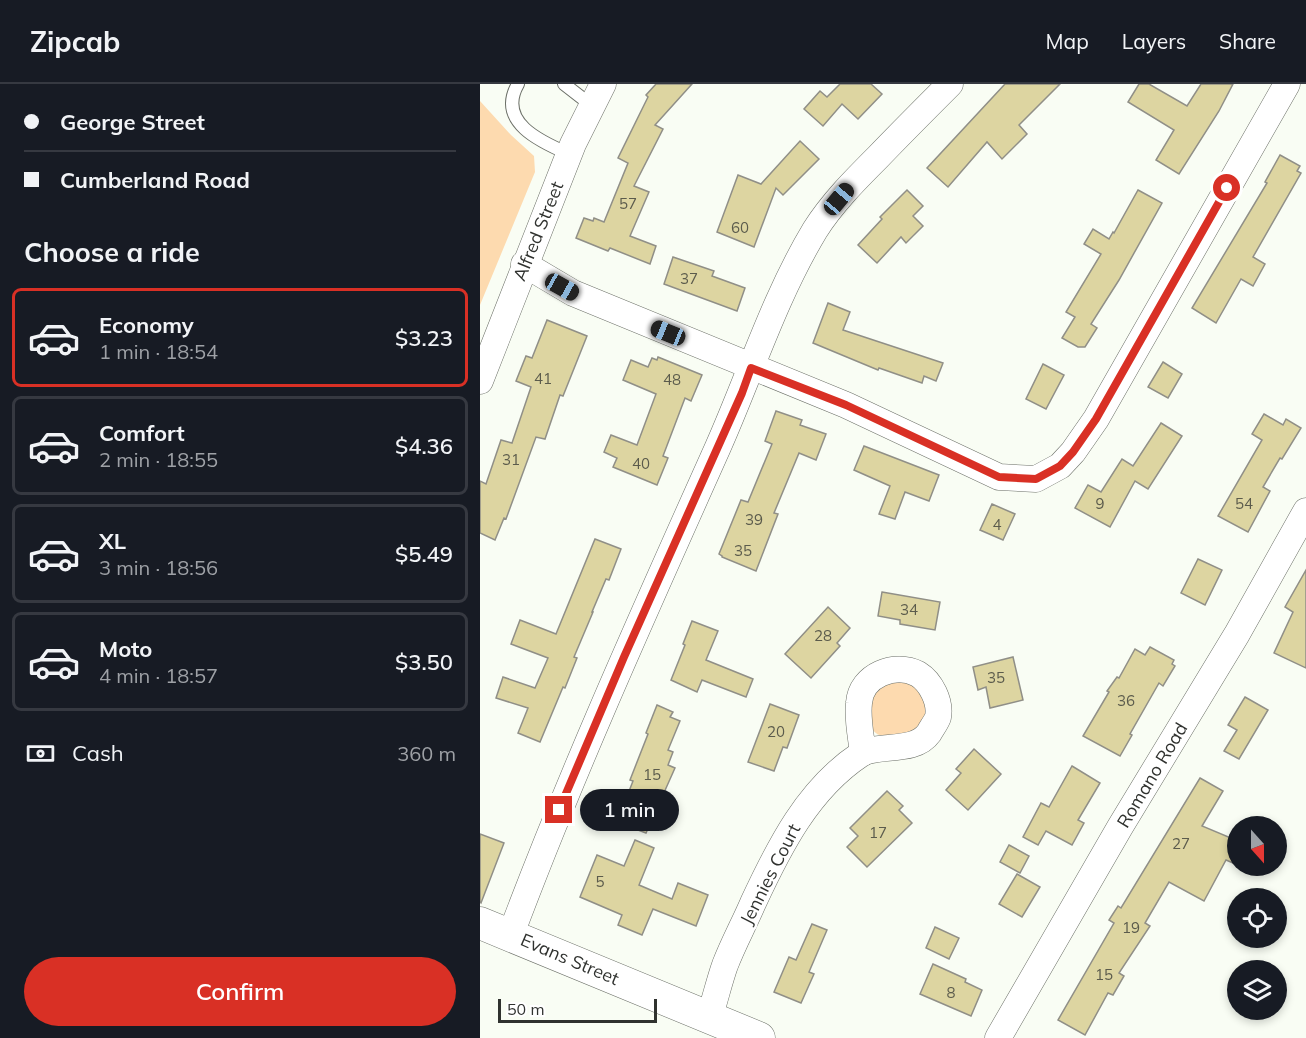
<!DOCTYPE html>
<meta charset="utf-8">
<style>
body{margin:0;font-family:Mulish,sans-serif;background:#242831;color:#f1f3f6;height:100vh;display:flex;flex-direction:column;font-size:22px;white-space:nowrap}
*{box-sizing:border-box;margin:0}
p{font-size:20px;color:#9ea1a6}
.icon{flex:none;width:33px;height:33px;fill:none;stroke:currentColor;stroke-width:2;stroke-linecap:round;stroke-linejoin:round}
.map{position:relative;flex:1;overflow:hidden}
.drawer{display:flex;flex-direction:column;background:#171b24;width:480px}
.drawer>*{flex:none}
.hud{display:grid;align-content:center;height:132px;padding:0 24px;background:#171b24}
.needle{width:39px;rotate:159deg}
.fabs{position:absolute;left:747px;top:732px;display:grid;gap:12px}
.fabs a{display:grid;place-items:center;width:60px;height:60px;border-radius:50%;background:#171b24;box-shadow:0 3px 9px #0003;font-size:30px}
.scale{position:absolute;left:18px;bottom:15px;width:159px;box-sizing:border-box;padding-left:6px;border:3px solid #30322f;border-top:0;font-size:16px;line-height:21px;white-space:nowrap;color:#30322f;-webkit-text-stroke:4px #fff;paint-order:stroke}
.end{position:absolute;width:27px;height:27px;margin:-14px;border:8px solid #d93025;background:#fff;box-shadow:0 0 0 3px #fff}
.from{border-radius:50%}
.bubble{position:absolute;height:42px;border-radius:21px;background:#171b24;box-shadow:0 3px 9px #0003;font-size:20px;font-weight:600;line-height:42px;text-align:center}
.car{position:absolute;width:18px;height:36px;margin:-18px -9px;border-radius:8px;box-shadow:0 0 4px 2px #0007;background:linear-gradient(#222 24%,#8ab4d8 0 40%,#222 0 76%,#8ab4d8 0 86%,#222 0)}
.hud b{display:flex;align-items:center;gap:21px;height:57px;font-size:22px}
.hud b+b{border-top:2px solid #363941}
.hud i{width:15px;height:15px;background:#f1f3f6}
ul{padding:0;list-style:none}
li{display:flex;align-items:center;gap:18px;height:99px;margin:0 12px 9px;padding:0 12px;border:3px solid #363941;border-radius:9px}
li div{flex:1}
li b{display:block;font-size:22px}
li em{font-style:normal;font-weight:600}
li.selected{border-color:#d93025}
li>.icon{width:54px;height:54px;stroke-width:1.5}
h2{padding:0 24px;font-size:27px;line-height:72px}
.pay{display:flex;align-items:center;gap:15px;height:66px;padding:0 24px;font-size:22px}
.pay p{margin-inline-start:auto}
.primary-button{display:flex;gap:12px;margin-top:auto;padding:12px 24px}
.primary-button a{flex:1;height:69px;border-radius:36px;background:#d93025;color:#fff;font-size:24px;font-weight:600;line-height:69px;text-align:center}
header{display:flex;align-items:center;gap:36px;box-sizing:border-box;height:84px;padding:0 30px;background:#171b24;border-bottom:2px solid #363941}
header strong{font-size:28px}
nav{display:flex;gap:33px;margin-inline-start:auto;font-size:21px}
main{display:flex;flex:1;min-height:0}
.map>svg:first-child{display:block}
.green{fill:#fddaaf}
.building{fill:#ddd5a1;stroke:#908f87;stroke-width:1.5}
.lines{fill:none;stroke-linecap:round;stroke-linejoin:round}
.service-casing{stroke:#6c7068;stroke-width:14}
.minor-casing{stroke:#6c7068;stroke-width:27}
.tertiary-casing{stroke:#6c7068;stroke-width:33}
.service{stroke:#fff;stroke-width:12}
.minor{stroke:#fff;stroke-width:26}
.tertiary{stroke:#fff;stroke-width:32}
.route{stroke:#d93025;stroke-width:8}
.labels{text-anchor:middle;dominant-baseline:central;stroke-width:5;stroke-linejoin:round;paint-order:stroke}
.number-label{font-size:15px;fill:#5b5b4c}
.street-label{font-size:18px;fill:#30322f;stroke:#fff}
</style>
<header>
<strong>Zipcab</strong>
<nav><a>Map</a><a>Layers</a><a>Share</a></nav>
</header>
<main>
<section class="drawer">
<div class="hud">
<b><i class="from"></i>George Street</b>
<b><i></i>Cumberland Road</b>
</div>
<h2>Choose a ride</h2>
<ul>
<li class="selected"><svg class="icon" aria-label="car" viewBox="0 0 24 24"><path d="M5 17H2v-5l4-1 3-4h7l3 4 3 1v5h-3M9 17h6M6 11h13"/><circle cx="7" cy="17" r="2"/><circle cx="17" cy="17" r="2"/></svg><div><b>Economy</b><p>1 min · 18:54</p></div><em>$3.23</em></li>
<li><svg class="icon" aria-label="car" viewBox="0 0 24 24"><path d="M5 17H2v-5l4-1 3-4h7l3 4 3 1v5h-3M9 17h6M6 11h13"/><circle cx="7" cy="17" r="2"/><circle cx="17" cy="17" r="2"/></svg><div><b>Comfort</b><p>2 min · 18:55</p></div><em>$4.36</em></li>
<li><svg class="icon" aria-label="car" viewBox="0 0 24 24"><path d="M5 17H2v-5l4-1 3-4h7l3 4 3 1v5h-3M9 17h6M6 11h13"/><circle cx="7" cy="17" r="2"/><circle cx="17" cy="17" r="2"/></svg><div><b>XL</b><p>3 min · 18:56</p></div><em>$5.49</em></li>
<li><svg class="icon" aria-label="car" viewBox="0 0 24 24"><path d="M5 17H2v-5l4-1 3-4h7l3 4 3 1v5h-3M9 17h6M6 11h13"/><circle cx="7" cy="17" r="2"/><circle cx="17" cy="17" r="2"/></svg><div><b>Moto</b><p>4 min · 18:57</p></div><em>$3.50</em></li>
</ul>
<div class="pay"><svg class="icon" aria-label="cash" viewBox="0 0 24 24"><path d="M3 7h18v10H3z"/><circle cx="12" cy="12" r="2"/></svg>Cash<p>360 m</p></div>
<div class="primary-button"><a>Confirm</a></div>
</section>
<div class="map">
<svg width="826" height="954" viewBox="0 0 826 954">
<rect width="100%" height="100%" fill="#f9fdf4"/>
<g class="green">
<polygon points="0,17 31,51 54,72 55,88 0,221"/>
<path d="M 398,595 L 438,598 L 448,627 L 438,646 C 423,650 398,661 390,641 C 386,632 387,620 385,611 Z"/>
</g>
<g class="building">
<polygon points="176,0 212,0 175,41 183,45 154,102 169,108 150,152 176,162 170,180 130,164 128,167 96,154 104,134 113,137 114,134 124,138 148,79 138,74 168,13 166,11"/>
<polygon points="360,0 391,0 402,10 378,35 362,20 343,42 324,25 340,7 347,13"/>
<polygon points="525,0 580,0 539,41 547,50 522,75 507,58 468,103 447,84"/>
<polygon points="659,0 669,0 707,22 721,0 753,0 739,27 699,90 676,76 694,46 648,18"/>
<polygon points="320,57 339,75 303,111 296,104 274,163 237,148 258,91 281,100"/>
<polygon points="800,71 820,82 817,87 821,89 773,173 785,180 773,202 761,195 736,239 712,224 787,99 785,98"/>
<polygon points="427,106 443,122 433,132 443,142 426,159 421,153 397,179 378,161 402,135 400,133"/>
<polygon points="658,106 682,119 639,196 611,240 617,244 605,263 598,263 582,254 595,233 586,228 621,170 604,160 613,145 629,155 633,148 634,149"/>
<polygon points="193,173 234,187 232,192 265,204 257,227 184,200"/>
<polygon points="348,219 370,228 363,246 463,279 456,297 444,292 442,299 399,284 398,286 333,259"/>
<polygon points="67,236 107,252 83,312 80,311 65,355 56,353 26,435 24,434 15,456 0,449 0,397 6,400 21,356 32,359 51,303 36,297 46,272 52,274"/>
<polygon points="178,273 222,291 211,317 205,314 183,372 188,374 177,401 133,383 137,374 124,368 131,351 157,361 176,310 143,296 151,276 168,283 172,274 177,276"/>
<polygon points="683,278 702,290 688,314 668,303"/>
<polygon points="563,280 584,291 566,325 546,315"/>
<polygon points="296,327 322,336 320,341 346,350 336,376 319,369 294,429 298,430 276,487 242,473 242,472 239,470 261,416 268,418 292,360 285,357"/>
<polygon points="784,330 803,341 806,335 821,344 802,375 800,374 783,403 790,407 768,448 738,432 782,356 772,350"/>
<polygon points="681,339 702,352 668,405 655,397 630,443 595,424 608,401 621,408 642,375 653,382"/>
<polygon points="384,362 459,391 449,417 425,408 415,435 399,430 410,402 374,386"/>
<polygon points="512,420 535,430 523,456 500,446"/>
<polygon points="115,455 141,465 129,496 126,495 112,528 113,528 94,573 97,574 85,604 83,603 60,658 38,649 48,624 16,614 23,593 55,604 68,574 31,560 40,536 76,550"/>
<polygon points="718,475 742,486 725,521 701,509"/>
<polygon points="826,486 826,584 794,569 813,528 805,523"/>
<polygon points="402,508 460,518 455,546 420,540 420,536 398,532"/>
<polygon points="348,523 370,544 357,559 360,562 331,594 305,570"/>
<polygon points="212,537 238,547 226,576 273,595 266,613 222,596 217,608 191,596 205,561 203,560"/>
<polygon points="670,563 694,576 692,580 695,582 683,602 679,599 650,650 652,651 640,672 603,652 629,608 627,607 637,593 639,594 655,565 665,571"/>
<polygon points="533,573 543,616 510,624 506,603 498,606 493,583"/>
<polygon points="765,613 788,626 759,675 744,667 757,646 748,641"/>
<polygon points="290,620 319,631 307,664 303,663 294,687 268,678"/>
<polygon points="177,621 193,628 190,633 200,637 188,666 193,668 188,681 195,684 166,749 137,738 153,697 150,696 168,650 166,649"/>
<polygon points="494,665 521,690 488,726 466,706 481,689 476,685"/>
<polygon points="592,682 620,699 598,736 604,739 592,761 566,747 558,761 543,753 561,719 569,723"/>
<polygon points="720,694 743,707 722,742 758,757 758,781 746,776 724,817 689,798 665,839 670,842 639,889 644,892 633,911 628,909 605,951 578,936 634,839 629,836 638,822 641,824"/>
<polygon points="407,707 423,722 419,726 432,739 387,783 367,763 378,752 370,744"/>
<polygon points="0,750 24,759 1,819 0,818"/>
<polygon points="155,756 174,764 159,801 192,815 198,799 228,811 216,842 173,825 162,851 138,841 142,831 100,813 117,771 144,782"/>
<polygon points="529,761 549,772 540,789 520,778"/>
<polygon points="537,790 560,803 542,833 519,820"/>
<polygon points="332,840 347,846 329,888 334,890 321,919 294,908 309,873 316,876"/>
<polygon points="455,843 479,854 469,875 446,864"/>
<polygon points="453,880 486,895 485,898 502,906 491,932 440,910"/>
</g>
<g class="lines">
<g class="service-casing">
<g id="service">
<path d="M 38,0 C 16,38 61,58 89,70"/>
<polyline points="84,0 111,21"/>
</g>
</g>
<g class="minor-casing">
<g id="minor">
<polyline points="44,180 93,209 366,321 519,393 556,395 580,382 593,368 616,335 807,0"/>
<polyline points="0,297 93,60 123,0"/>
<path d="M 31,850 C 93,685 166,524 238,363 C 270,291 294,214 335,146 C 352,119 376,95 398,73 C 422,48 446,24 470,0"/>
<path d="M 229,934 C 235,916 239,898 245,881 C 253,860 264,840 273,819 C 299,763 328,705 381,670 C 398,659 434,670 449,649 C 451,645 457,637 458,633 C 461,618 451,598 438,590 C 415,578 381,591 379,619 C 377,635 381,652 383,669"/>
<polyline points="518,954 640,743 757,550 826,427"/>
</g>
</g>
<g class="tertiary-casing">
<polyline id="tertiary" points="0,839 279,954"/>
</g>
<use href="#service" class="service"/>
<use href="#minor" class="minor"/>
<use href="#tertiary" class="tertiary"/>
</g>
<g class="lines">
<polyline class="route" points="79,726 144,573 262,309 271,284 366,321 519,393 556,395 580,382 593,368 616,335 747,104"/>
</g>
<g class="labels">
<g class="number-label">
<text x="148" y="119">57</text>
<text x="260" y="143">60</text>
<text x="209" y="194">37</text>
<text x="63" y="294">41</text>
<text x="192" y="295">48</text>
<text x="31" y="375">31</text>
<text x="161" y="379">40</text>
<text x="620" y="419">9</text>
<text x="764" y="419">54</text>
<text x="274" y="435">39</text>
<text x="517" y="440">4</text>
<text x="263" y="466">35</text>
<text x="429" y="525">34</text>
<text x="343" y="551">28</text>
<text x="516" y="593">35</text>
<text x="646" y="616">36</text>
<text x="296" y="647">20</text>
<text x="172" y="690">15</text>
<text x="398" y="748">17</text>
<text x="701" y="759">27</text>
<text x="120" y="797">5</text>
<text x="651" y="843">19</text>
<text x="624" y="890">15</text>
<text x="471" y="908">8</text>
</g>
<g class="street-label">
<text transform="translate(58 147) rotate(-68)">Alfred Street</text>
<text transform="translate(672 691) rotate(-59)">Romano Road</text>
<text transform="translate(290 790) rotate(-63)">Jennies Court</text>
<text transform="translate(90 875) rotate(23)">Evans Street</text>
</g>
</g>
</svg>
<div class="fabs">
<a><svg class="needle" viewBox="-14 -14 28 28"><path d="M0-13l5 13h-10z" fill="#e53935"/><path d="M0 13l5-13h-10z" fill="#9ea1a6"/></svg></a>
<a><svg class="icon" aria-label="locate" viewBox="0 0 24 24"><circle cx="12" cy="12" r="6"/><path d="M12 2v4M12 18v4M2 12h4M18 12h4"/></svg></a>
<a><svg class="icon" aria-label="layers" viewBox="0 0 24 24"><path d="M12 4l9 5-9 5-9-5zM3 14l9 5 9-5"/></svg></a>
</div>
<div class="scale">50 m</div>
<i class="end from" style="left:747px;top:104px"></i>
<i class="end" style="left:79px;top:726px"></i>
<div class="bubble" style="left:100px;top:705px;width:99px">1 min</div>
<i class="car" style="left:359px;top:115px;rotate:40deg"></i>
<i class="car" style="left:82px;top:203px;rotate:119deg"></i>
<i class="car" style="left:188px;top:249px;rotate:292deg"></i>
</div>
</main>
